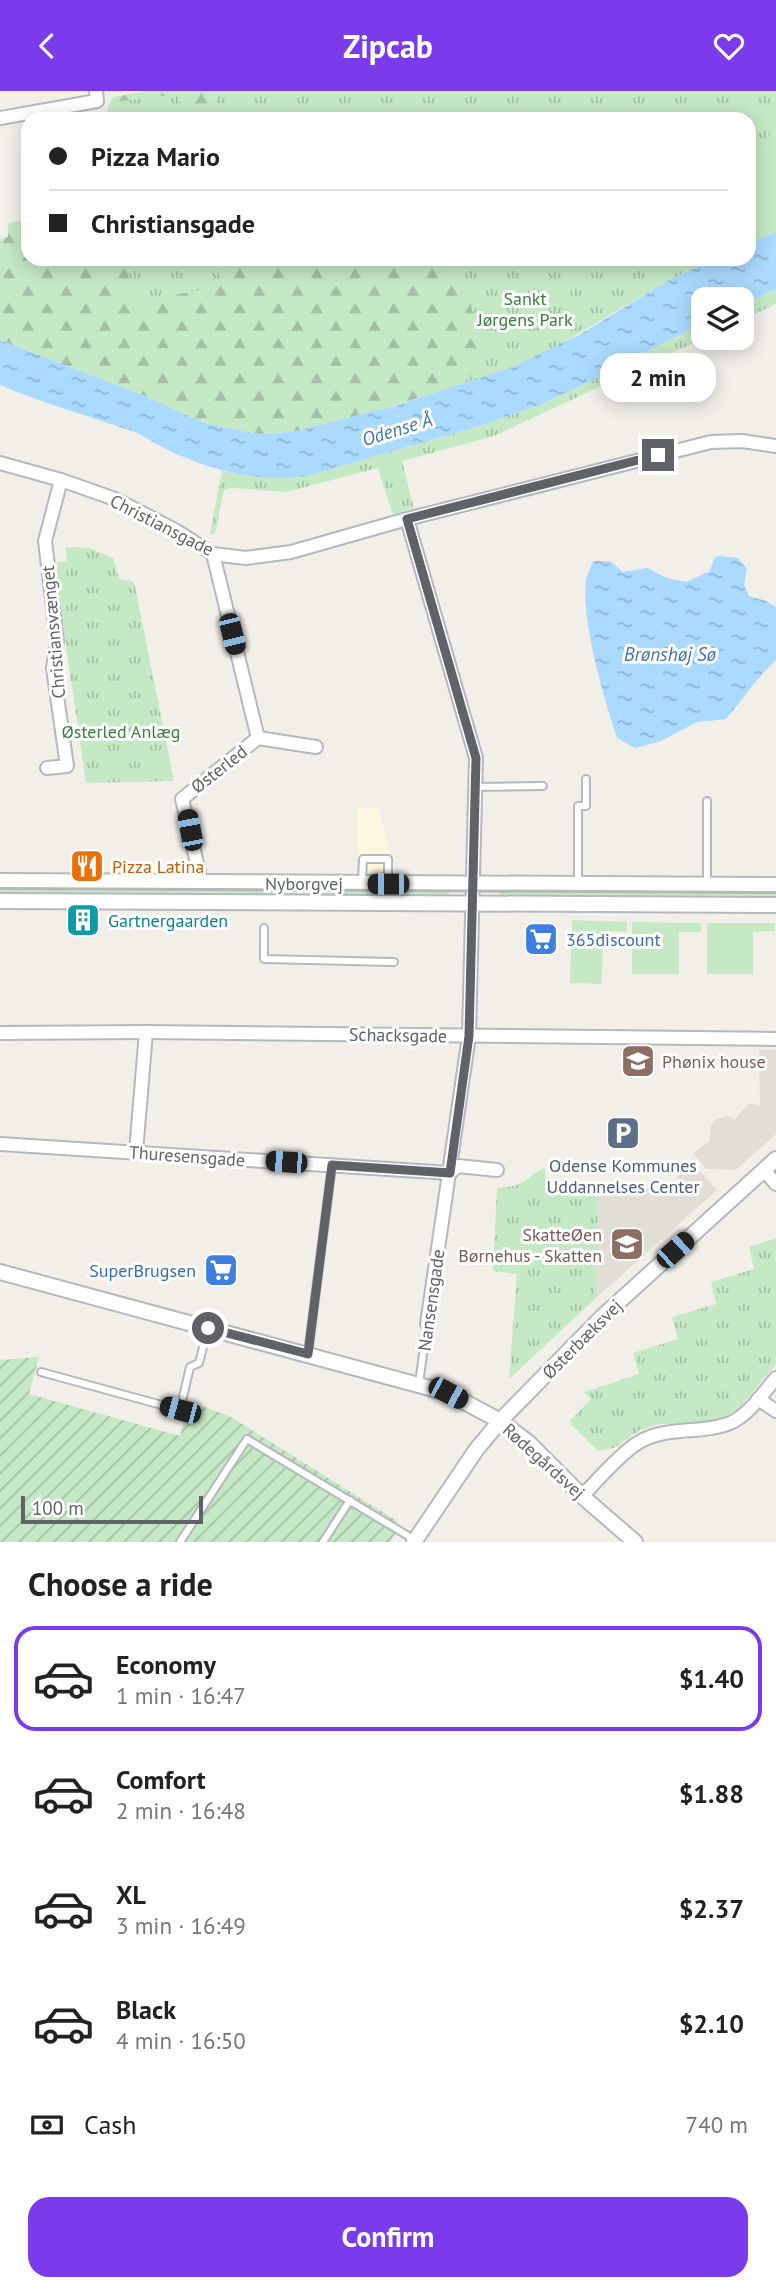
<!DOCTYPE html>
<meta charset="utf-8">
<style>
body{margin:0;font-family:"PT Sans",sans-serif;background:#f2f2f2;color:#222;height:100vh;display:flex;flex-direction:column;font-size:26px;white-space:nowrap}
*{box-sizing:border-box;margin:0}
p{font-size:23px;color:#767676}
.icon{flex:none;width:38px;height:38px;fill:none;stroke:currentColor;stroke-width:2;stroke-linecap:round;stroke-linejoin:round}
.map{position:relative;height:1451px;overflow:hidden}
.details{display:flex;flex-direction:column;background:#fff;flex:1}
.details>*{flex:none}
.top-card{position:absolute;left:21px;top:21px;width:735px;height:154px;border-radius:21px;box-shadow:0 4px 18px #0003;display:grid;align-content:center;height:154px;padding:0 28px;background:#fff}
.tools{position:absolute;left:691px;top:196px;display:grid;gap:14px}
.tools a{display:grid;place-items:center;width:63px;height:63px;border-radius:14px;background:#fff;box-shadow:0 4px 18px #0003;font-size:35px}
.scale{position:absolute;left:21px;bottom:18px;width:182px;box-sizing:border-box;padding-left:7px;border:4px solid #5f6368;border-top:0;font-size:19px;line-height:24px;white-space:nowrap;color:#5f6368;-webkit-text-stroke:5px #fff;paint-order:stroke}
.end{position:absolute;width:32px;height:32px;margin:-16px;border:9px solid #5f6368;background:#fff;box-shadow:0 0 0 4px #fff}
.from{border-radius:50%}
.bubble{position:absolute;height:49px;border-radius:21px;background:#fff;box-shadow:0 4px 18px #0003;font-size:23px;font-weight:800;line-height:49px;text-align:center}
.car{position:absolute;width:21px;height:42px;margin:-21px -10px;border-radius:9px;box-shadow:0 0 5px 2px #0007;background:linear-gradient(#222 24%,#8ab4d8 0 40%,#222 0 76%,#8ab4d8 0 86%,#222 0)}
.top-card b{display:flex;align-items:center;gap:24px;height:66px;font-size:26px}
.top-card b+b{border-top:2px solid #e0e0e0}
.top-card i{width:18px;height:18px;background:#222}
ul{padding:0;list-style:none}
li{display:flex;align-items:center;gap:21px;height:105px;margin:0 14px 10px;padding:0 14px;border:4px solid transparent;border-radius:21px}
li div{flex:1}
li b{display:block;font-size:26px}
li em{font-style:normal;font-weight:800}
li.active{border-color:#7c3aed}
li>.icon{width:63px;height:63px;stroke-width:1.5}
h2{padding:0 28px;font-size:32px;line-height:84px}
.pay{display:flex;align-items:center;gap:18px;height:77px;padding:0 28px;font-size:26px}
.pay p{margin-inline-start:auto}
.cta{display:flex;gap:14px;margin-top:auto;padding:14px 28px}
.cta a{flex:1;height:80px;border-radius:21px;background:#7c3aed;color:#fff;font-size:28px;font-weight:800;line-height:80px;text-align:center}
header{display:flex;justify-content:space-between;align-items:center;height:91px;padding:0 28px;background:#7c3aed;color:#fff;font-size:32px;font-weight:800}
.map>svg:first-child{display:block}
.commercial{fill:#fef7e0}
.education{fill:#e1ded6}
.grass{fill:#c5e8c5}
.forest{fill:url(#forest-firs)}
.park{fill:url(#park-tufts)}
.garden{fill:url(#garden-furrows)}
.water{fill:url(#water-ripples)}
.lines{fill:none;stroke-linecap:round;stroke-linejoin:round}
.service-casing{stroke:#b5b8bc;stroke-width:10}
.minor-casing{stroke:#b5b8bc;stroke-width:16}
.tertiary-casing{stroke:#b5b8bc;stroke-width:18}
.service{stroke:#fff;stroke-width:6}
.minor{stroke:#fff;stroke-width:12}
.tertiary{stroke:#fff;stroke-width:14}
.tram{stroke:#b6b7b8;stroke-width:2}
.route{stroke:#5f6368;stroke-width:9}
.labels{text-anchor:middle;dominant-baseline:central;stroke-width:6;stroke-linejoin:round;paint-order:stroke}
.park-label{font-size:18px;fill:#348238;stroke:#fff}
.street-label{font-size:18px;fill:#5f6368;stroke:#fff}
.food-label{font-size:18px;fill:#c56008;stroke:#fff;text-anchor:start}
.culture-label{font-size:18px;fill:#0d838f;stroke:#fff;text-anchor:start}
.shop-label{font-size:18px;fill:#366cbe;stroke:#fff;text-anchor:start}
.education-label{font-size:18px;fill:#785e54;stroke:#fff;text-anchor:start}
.service-label{font-size:18px;fill:#4e5e75;stroke:#fff}
.water-label{font-size:19px;font-style:italic;fill:#4174aa;stroke:#fff}
</style>
<header><svg class="icon" aria-label="back" viewBox="0 0 24 24"><path d="M15 5l-7 7 7 7"/></svg>Zipcab<svg class="icon" aria-label="heart" viewBox="0 0 24 24"><path d="M12 20l-8-8c-3-5 5-10 8-4 3-6 11-1 8 4z"/></svg></header>
<div class="map">
<svg width="776" height="1451" viewBox="0 0 776 1451">
<defs>
<pattern id="forest-firs" width="22" height="20" patternUnits="userSpaceOnUse" patternTransform="scale(1.75)"><rect width="22" height="20" fill="#c5e8c5"/><path d="M5 1l3.5 6h-7zM16 11l3.5 6h-7z" fill="#a3c0a4"/></pattern>
<pattern id="park-tufts" width="24" height="20" patternUnits="userSpaceOnUse" patternTransform="scale(1.75)"><rect width="24" height="20" fill="#c5e8c5"/><path d="M3 7l-1-3M5 7V3M7 7l1-3M15 17l-1-3M17 17v-4M19 17l1-3" fill="none" stroke="#a3c0a4"/></pattern>
<pattern id="garden-furrows" width="10" height="10" patternUnits="userSpaceOnUse" patternTransform="scale(1.75)"><rect width="10" height="10" fill="#c5e8c5"/><path d="M-1 1l2-2M0 10L10 0M9 11l2-2" fill="none" stroke="#a3c0a4"/></pattern>
<pattern id="water-ripples" width="26" height="14" patternUnits="userSpaceOnUse" patternTransform="scale(1.75)"><rect width="26" height="14" fill="#aadaff"/><path d="M2 4q2-2 4 0t4 0M15 11q2-2 4 0t4 0" fill="none" stroke="#8eb4d2"/></pattern>
</defs>
<rect width="100%" height="100%" fill="#f1efe8"/>
<polygon class="commercial" points="358,717 379,718 396,785 358,785"/>
<g class="education">
<polygon points="759,959 776,959 776,1043 736,1079 706,1078 693,1062 710,1050 710,1036 714,1029 728,1025 735,1028 749,1012 760,1015"/>
<polygon points="692,1072 717,1099 596,1207 598,1098 665,1098 665,1092 677,1090 678,1083"/>
</g>
<g class="grass">
<polygon points="776,32 776,141 749,152 749,70 763,54"/>
<polygon points="0,793 449,796 449,809 0,806"/>
<polygon points="500,795 776,797 776,810 500,808"/>
<polygon points="572,829 627,831 627,841 603,840 602,893 570,892"/>
<polygon points="632,831 701,832 701,841 679,841 679,883 632,883"/>
<polygon points="707,832 775,832 775,840 753,841 753,883 707,883"/>
</g>
<g class="forest">
<polygon points="147,0 214,0 219,28 92,28 105,24 113,6"/>
<polygon points="28,128 28,168 460,168 484,267 462,294 345,329 292,341 259,343 204,332 145,305 0,249 0,148 8,146 8,132"/>
</g>
<g class="park">
<polygon points="214,0 776,0 776,33 763,54 749,70 749,28 219,28"/>
<polygon points="178,3 185,28 105,28 105,24 114,11"/>
<polygon points="126,168 216,168 221,195 133,212"/>
<polygon points="460,168 714,168 667,190 554,257 512,276 462,294 484,267"/>
<polygon points="776,198 776,213 742,229 742,214"/>
<polygon points="703,232 704,247 494,345 402,370 414,417 393,424 378,377 286,401 232,397 224,399 215,443 210,443 222,380 232,382 310,384 486,333 544,312 625,274 636,266"/>
<polygon points="66,456 89,457 113,467 119,488 134,491 174,690 86,692 54,472 67,470"/>
<path d="M 545,1077 L 546,1098 L 598,1098 L 596,1207 L 509,1288 L 517,1183 L 493,1180 L 497,1097 C 506,1096 517,1096 525,1090 C 533,1084 535,1080 545,1077 Z"/>
<polygon points="776,1147 776,1273 739,1317 718,1329 700,1332 659,1333 640,1339 614,1357 598,1360 569,1331 591,1308 584,1301 639,1283 633,1262 678,1248 672,1226 716,1213 711,1191 754,1178 749,1156"/>
</g>
<polygon class="garden" points="39,1266 29,1303 180,1345 190,1310 231,1326 397,1430 398,1438 390,1451 0,1451 0,1269"/>
<g class="water">
<path d="M 776,141 L 776,198 L 742,214 L 742,208 L 704,208 L 703,232 L 636,266 L 625,274 L 544,312 L 486,333 L 310,384 C 260,392 215,381 170,360 C 157,354 145,345 132,340 C 88,325 43,312 0,294 L 0,249 L 145,305 L 204,332 L 259,343 L 292,341 L 398,314 L 512,276 L 579,244 L 667,190 L 714,168 L 749,168 L 749,152 Z"/>
<path d="M 719,465 L 738,467 L 747,478 L 744,494 L 749,505 L 766,510 L 776,516 L 776,569 C 757,586 743,608 726,628 L 697,631 L 661,650 L 635,657 L 617,647 C 604,606 581,532 586,490 C 587,483 591,476 593,470 L 610,470 L 623,481 L 647,477 L 667,487 L 686,491 L 710,480 L 714,467 Z"/>
</g>
<g class="lines">
<g class="service-casing">
<g id="service">
<polyline points="475,696 543,695"/>
<polyline points="362,790 363,768 388,768 388,791"/>
<polyline points="578,791 578,715 586,715 586,688"/>
<polyline points="707,793 707,710"/>
<polyline points="264,837 264,868 394,871"/>
<polyline points="308,1263 332,1074"/>
<polyline points="41,1281 180,1319 190,1276 199,1272 208,1237"/>
<polyline points="419,1293 427,1233"/>
<polyline points="180,1451 247,1348 415,1449"/>
<polyline points="323,1451 350,1409"/>
</g>
</g>
<g class="minor-casing">
<g id="minor">
<polyline points="0,27 97,10 96,0"/>
<polyline points="0,372 61,389 115,408 175,439 213,463 246,467 291,461 407,428 711,351 742,350 776,355"/>
<polyline points="407,428 476,667 469,945 427,1233"/>
<polyline points="258,647 316,656"/>
<polyline points="47,677 67,675 53,577 57,550 45,450 61,389"/>
<polyline points="199,792 199,781 182,708 258,647 213,463"/>
<polyline points="0,942 146,941 776,948"/>
<polyline points="0,1053 450,1082 458,1075 497,1079"/>
<polyline points="136,1061 146,941"/>
<polyline points="764,1079 776,1093"/>
<polyline points="758,1308 776,1320"/>
<path d="M 582,1405 C 597,1390 619,1364 636,1353 C 664,1334 700,1344 730,1332 C 749,1324 763,1302 776,1287"/>
</g>
</g>
<g class="tertiary-casing">
<g id="tertiary">
<polyline points="0,790 776,794"/>
<polyline points="0,810 776,814"/>
<polyline points="0,1181 448,1302 500,1330 529,1352 582,1405 635,1451"/>
<polyline points="414,1451 476,1359 500,1330 602,1226 776,1068"/>
</g>
</g>
<use href="#service" class="service"/>
<use href="#minor" class="minor"/>
<use href="#tertiary" class="tertiary"/>
<polyline class="tram" points="0,797 776,801"/>
</g>
<g class="lines">
<polyline class="route" points="208,1237 308,1263 332,1074 450,1082 469,945 476,667 407,428 658,364"/>
</g>
<defs>
<g id="restaurant-square" transform="scale(1.75)"><rect x="-9" y="-9" width="18" height="18" rx="4" fill="#e8710a" stroke="#fff"/><path d="M-5-6h1v4h1v-4h1v4h1v-4h1v5L-1.5 .5V6h-2V.5L-5-1ZM5-6V6H3V1.5H1.5Q1.5-4 5-6Z" fill="#fff"/></g>
<g id="building-square" transform="scale(1.75)"><rect x="-9" y="-9" width="18" height="18" rx="4" fill="#0f9aa8" stroke="#fff"/><path d="M-4-6H4V6H1V3H-1V6H-4ZM-2.5-4.3h1.7v1.8h-1.7ZM.8-4.3h1.7v1.8H.8ZM-2.5-1h1.7V.8h-1.7ZM.8-1h1.7V.8H.8Z" fill="#fff"/></g>
<g id="supermarket-square" transform="scale(1.75)"><rect x="-9" y="-9" width="18" height="18" rx="4" fill="#3f7fe0" stroke="#fff"/><path d="M-6-5.5h2.5l.6 2H6L4.5 2H-2.5L-4.4-4H-6ZM-1.5 3.2a1.3 1.3 0 1 0 .1 0ZM3 3.2a1.3 1.3 0 1 0 .1 0Z" fill="#fff"/></g>
<g id="university-square" transform="scale(1.75)"><rect x="-9" y="-9" width="18" height="18" rx="4" fill="#8d6e63" stroke="#fff"/><path d="M0-5L7-2L0 1L-7-2ZM-4 1L0 2.5L4 1V4Q0 6-4 4Z" fill="#fff"/></g>
<g id="parking-square" transform="scale(1.75)"><rect x="-9" y="-9" width="18" height="18" rx="4" fill="#5c6f8a" stroke="#fff"/><path d="M-3.5-5.5H1a3.5 3.5 0 0 1 0 7H-1V5.5H-3.5ZM-1-3.4V-.6H.8a1.4 1.4 0 0 0 0-2.8Z" fill="#fff"/></g>
<g id="school-square" transform="scale(1.75)"><rect x="-9" y="-9" width="18" height="18" rx="4" fill="#8d6e63" stroke="#fff"/><path d="M0-5L7-2L0 1L-7-2ZM-4 1L0 2.5L4 1V4Q0 6-4 4Z" fill="#fff"/></g>
</defs>
<g fill-rule="evenodd">
<use href="#restaurant-square" x="87" y="775"/>
<use href="#building-square" x="83" y="829"/>
<use href="#supermarket-square" x="541" y="848"/>
<use href="#university-square" x="638" y="970"/>
<use href="#parking-square" x="623" y="1042"/>
<use href="#school-square" x="627" y="1153"/>
<use href="#supermarket-square" x="221" y="1179"/>
</g>
<g class="labels">
<g class="park-label">
<text x="525" y="207">Sankt<tspan x="525" dy="21">Jørgens Park</tspan></text>
<text x="121" y="640">Østerled Anlæg</text>
</g>
<g class="street-label">
<text transform="translate(162 434) rotate(27)">Christiansgade</text>
<text transform="translate(53 541) rotate(-95)">Christiansvænget</text>
<text transform="translate(219 678) rotate(-38)">Østerled</text>
<text x="304" y="792">Nyborgvej</text>
<text transform="translate(398 944) rotate(1)">Schacksgade</text>
<text transform="translate(187 1065) rotate(4)">Thuresensgade</text>
<text transform="translate(431 1209) rotate(-82)">Nansensgade</text>
<text transform="translate(582 1248) rotate(-45)">Østerbæksvej</text>
<text transform="translate(544 1370) rotate(42)">Rødegårdsvej</text>
</g>
<g class="food-label">
<text x="112" y="775">Pizza Latina</text>
</g>
<g class="culture-label">
<text x="108" y="829">Gartnergaarden</text>
</g>
<g class="shop-label">
<text x="566" y="848">365discount</text>
<text x="196" y="1179" text-anchor="end">SuperBrugsen</text>
</g>
<g class="education-label">
<text x="662" y="970">Phønix house</text>
<text x="602" y="1143" text-anchor="end">SkatteØen<tspan x="602" dy="21">Børnehus - Skatten</tspan></text>
</g>
<g class="service-label">
<text x="623" y="1074">Odense Kommunes<tspan x="623" dy="21">Uddannelses Center</tspan></text>
</g>
<g class="water-label">
<text transform="translate(397 338) rotate(-17)">Odense Å</text>
<text x="670" y="563">Brønshøj Sø</text>
</g>
</g>
</svg>
<div class="tools">
<a><svg class="icon" aria-label="layers" viewBox="0 0 24 24"><path d="M12 4l9 5-9 5-9-5zM3 14l9 5 9-5"/></svg></a>
</div>
<div class="scale">100 m</div>
<i class="end from" style="left:208px;top:1237px"></i>
<i class="end" style="left:658px;top:364px"></i>
<div class="bubble" style="left:600px;top:262px;width:116px">2 min</div>
<i class="car" style="left:232px;top:543px;rotate:166deg"></i>
<i class="car" style="left:190px;top:739px;rotate:349deg"></i>
<i class="car" style="left:388px;top:793px;rotate:270deg"></i>
<i class="car" style="left:286px;top:1071px;rotate:274deg"></i>
<i class="car" style="left:675px;top:1159px;rotate:48deg"></i>
<i class="car" style="left:448px;top:1302px;rotate:118deg"></i>
<i class="car" style="left:180px;top:1319px;rotate:285deg"></i>
<div class="top-card">
<b><i class="from"></i>Pizza Mario</b>
<b><i></i>Christiansgade</b>
</div>
</div>
<section class="details">
<h2>Choose a ride</h2>
<ul>
<li class="active"><svg class="icon" aria-label="car" viewBox="0 0 24 24"><path d="M5 17H2v-5l4-1 3-4h7l3 4 3 1v5h-3M9 17h6M6 11h13"/><circle cx="7" cy="17" r="2"/><circle cx="17" cy="17" r="2"/></svg><div><b>Economy</b><p>1 min · 16:47</p></div><em>$1.40</em></li>
<li><svg class="icon" aria-label="car" viewBox="0 0 24 24"><path d="M5 17H2v-5l4-1 3-4h7l3 4 3 1v5h-3M9 17h6M6 11h13"/><circle cx="7" cy="17" r="2"/><circle cx="17" cy="17" r="2"/></svg><div><b>Comfort</b><p>2 min · 16:48</p></div><em>$1.88</em></li>
<li><svg class="icon" aria-label="car" viewBox="0 0 24 24"><path d="M5 17H2v-5l4-1 3-4h7l3 4 3 1v5h-3M9 17h6M6 11h13"/><circle cx="7" cy="17" r="2"/><circle cx="17" cy="17" r="2"/></svg><div><b>XL</b><p>3 min · 16:49</p></div><em>$2.37</em></li>
<li><svg class="icon" aria-label="car" viewBox="0 0 24 24"><path d="M5 17H2v-5l4-1 3-4h7l3 4 3 1v5h-3M9 17h6M6 11h13"/><circle cx="7" cy="17" r="2"/><circle cx="17" cy="17" r="2"/></svg><div><b>Black</b><p>4 min · 16:50</p></div><em>$2.10</em></li>
</ul>
<div class="pay"><svg class="icon" aria-label="cash" viewBox="0 0 24 24"><path d="M3 7h18v10H3z"/><circle cx="12" cy="12" r="2"/></svg>Cash<p>740 m</p></div>
<div class="cta"><a>Confirm</a></div>
</section>
